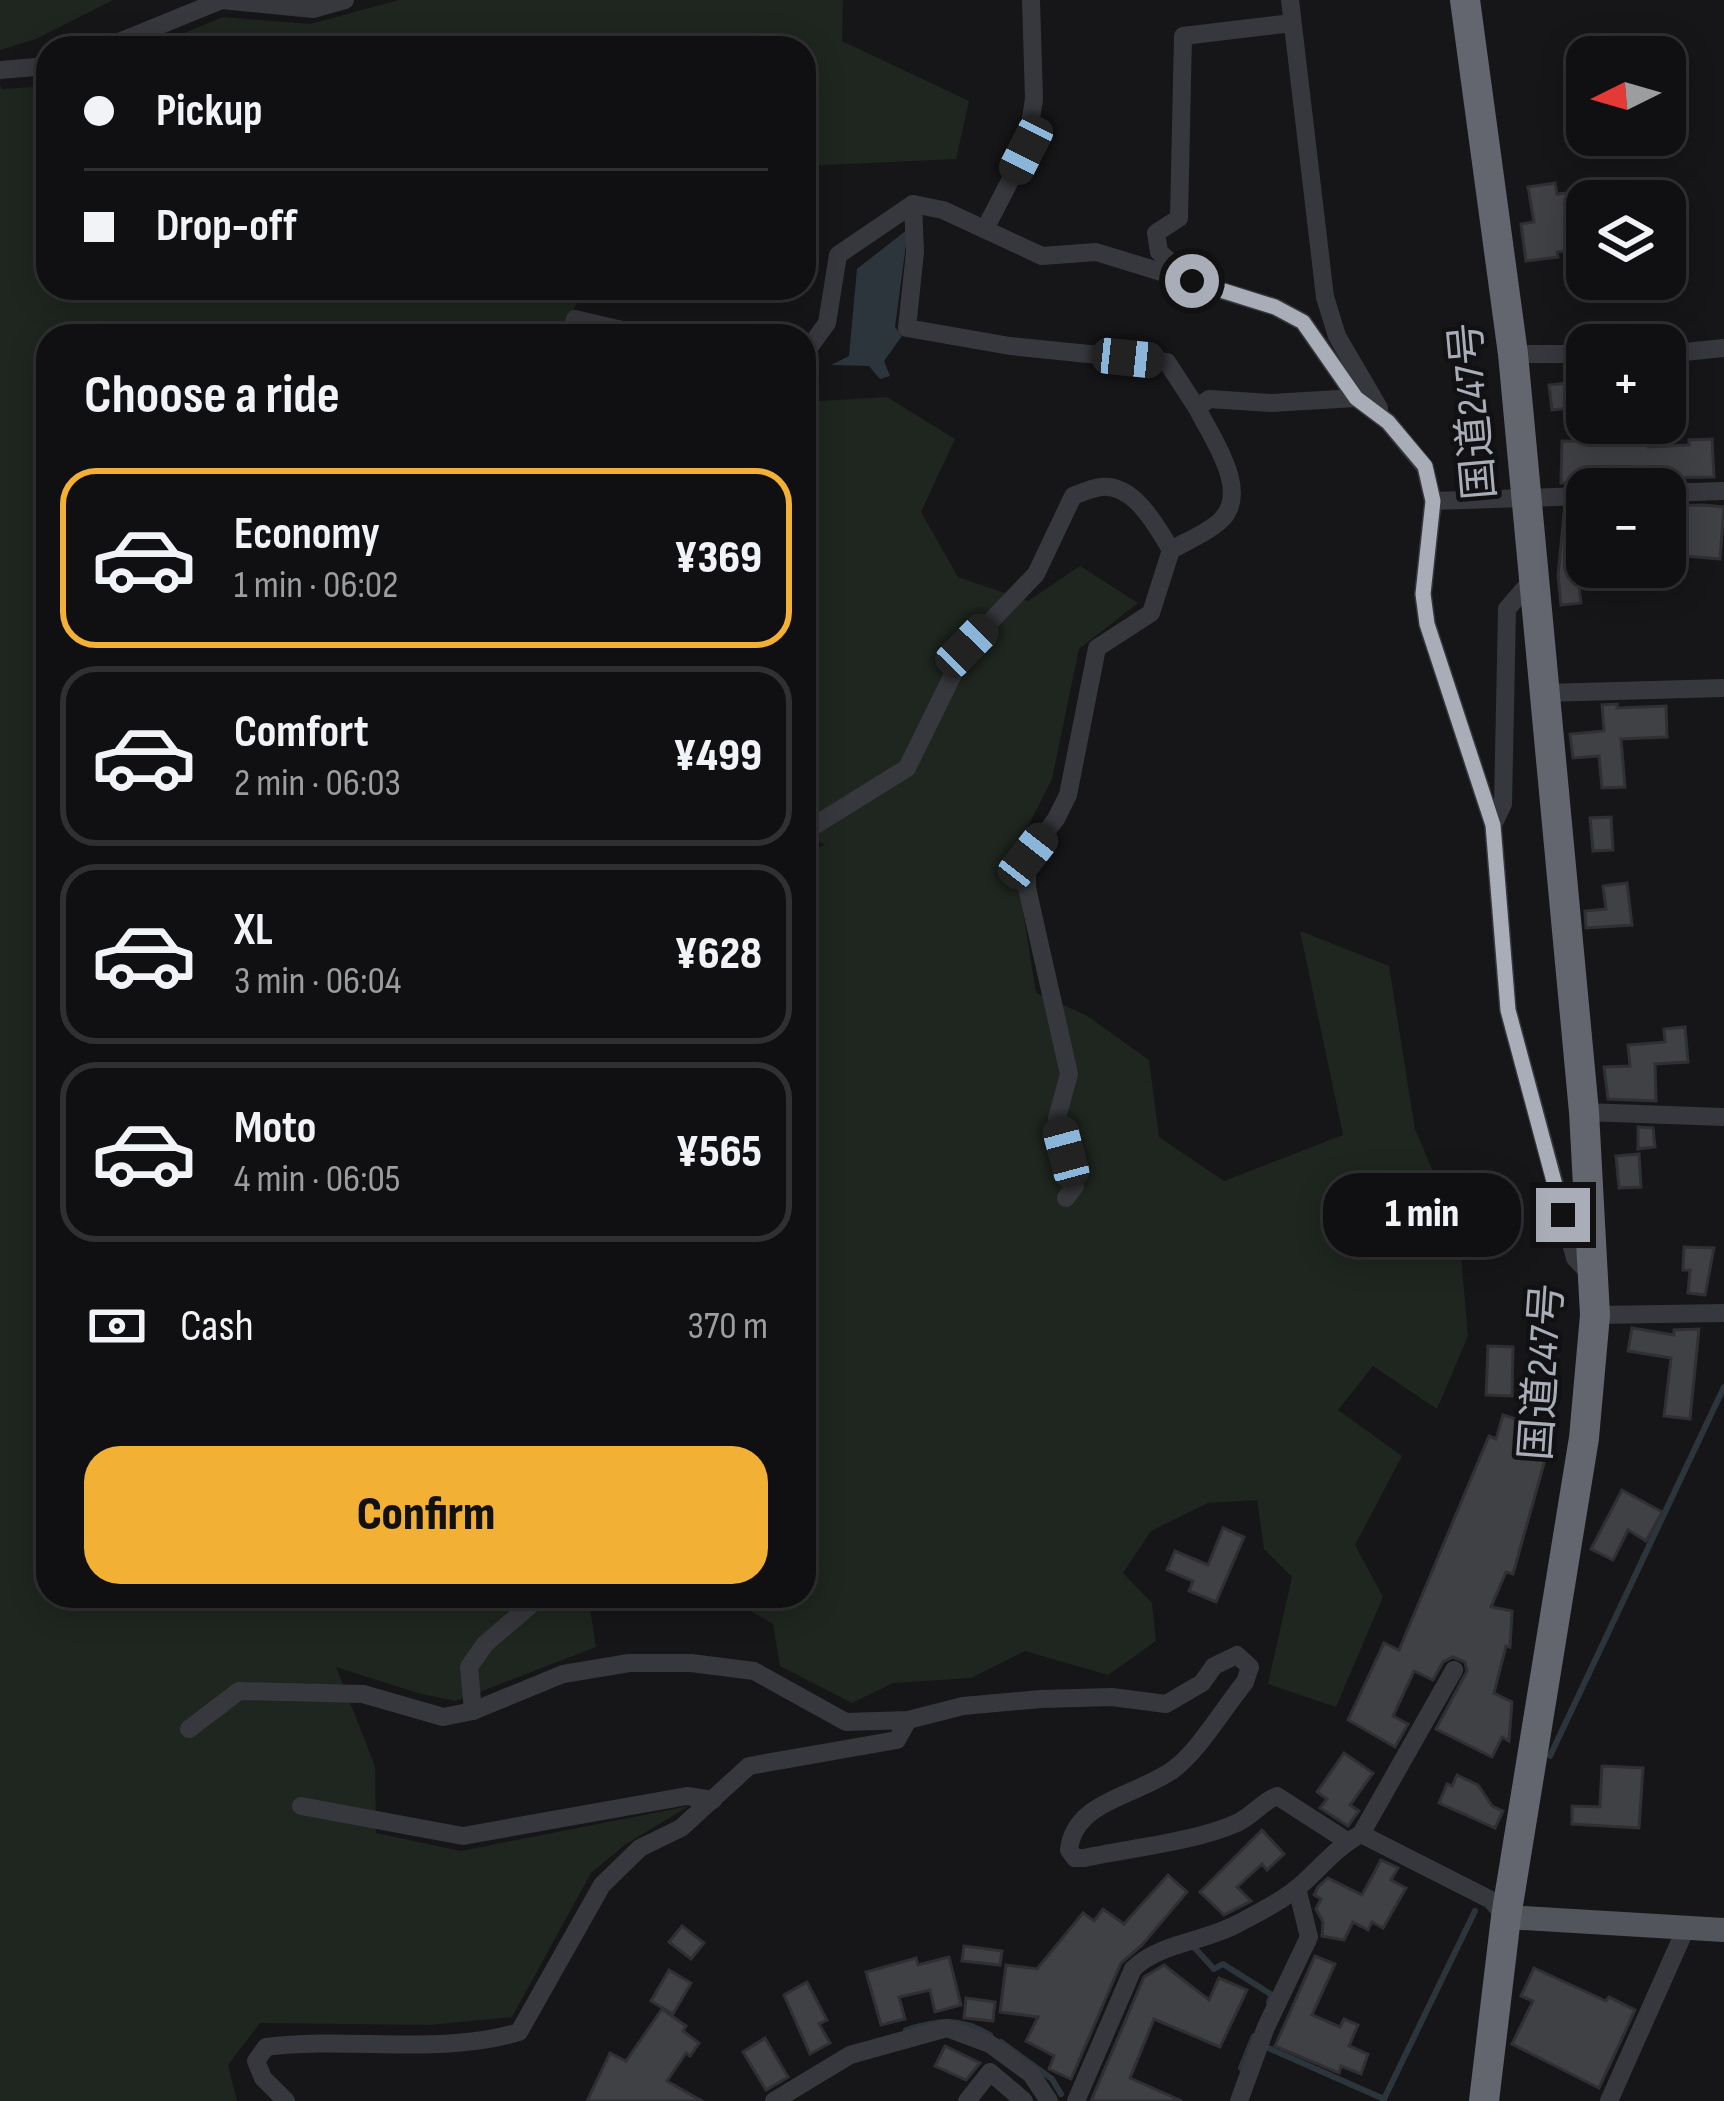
<!DOCTYPE html>
<meta charset="utf-8">
<style>
body{margin:0;font-family:"Sofia Sans Condensed","Noto Sans JP",sans-serif;background:#19191b;color:#f1f3f6;height:100vh;display:flex;flex-direction:column;font-size:45px;white-space:nowrap}
*{box-sizing:border-box;margin:0}
p{font-size:39px;color:#9c9d9f}
.icon{flex:none;width:66px;height:66px;fill:none;stroke:currentColor;stroke-width:2;stroke-linecap:round;stroke-linejoin:round}
.map{position:relative;flex:1;overflow:hidden}
.drawer{position:absolute;left:36px;top:324px;width:780px;height:1284px;display:flex;flex-direction:column;background:#101012;border-radius:36px;box-shadow:0 6px 30px #0003,0 0 0 3px #303032}
.drawer>*{flex:none}
.banner{position:absolute;left:36px;top:36px;width:780px;height:264px;border-radius:36px;box-shadow:0 6px 30px #0003,0 0 0 3px #303032;display:grid;align-content:center;height:264px;padding:0 48px;background:#101012}
.needle{width:78px;rotate:265deg}
.controls{position:absolute;left:1566px;top:36px;display:grid;gap:24px}
.controls a{display:grid;place-items:center;width:120px;height:120px;border-radius:24px;background:#101012;box-shadow:0 6px 30px #0003,0 0 0 3px #303032;font-size:60px}
.end{position:absolute;width:54px;height:54px;margin:-27px;border:15px solid #a8adb8;background:#111;box-shadow:0 0 0 6px #111}
.from{border-radius:50%}
.bubble{position:absolute;height:84px;border-radius:36px;background:#101012;box-shadow:0 6px 30px #0003,0 0 0 3px #303032;font-size:39px;font-weight:800;line-height:84px;text-align:center}
.car{position:absolute;width:36px;height:72px;margin:-36px -18px;border-radius:15px;box-shadow:0 0 9px 3px #0007;background:linear-gradient(#222 24%,#8ab4d8 0 40%,#222 0 76%,#8ab4d8 0 86%,#222 0)}
.banner b{display:flex;align-items:center;gap:42px;height:114px;font-size:45px}
.banner b+b{border-top:3px solid #303032}
.banner i{width:30px;height:30px;background:#f1f3f6}
ul{padding:0;list-style:none}
li{display:flex;align-items:center;gap:36px;height:180px;margin:0 24px 18px;padding:0 24px;border:6px solid #303032;border-radius:36px}
li div{flex:1}
li b{display:block;font-size:45px}
li em{font-style:normal;font-weight:800}
li.active{border-color:#f2b134}
li>.icon{width:108px;height:108px;stroke-width:1.5}
h2{padding:0 48px;font-size:54px;line-height:144px}
.pay{display:flex;align-items:center;gap:30px;height:132px;padding:0 48px;font-size:45px}
.pay p{margin-inline-start:auto}
.cta{display:flex;gap:24px;margin-top:auto;padding:24px 48px}
.cta a{flex:1;height:138px;border-radius:36px;background:#f2b134;color:#111;font-size:48px;font-weight:800;line-height:138px;text-align:center}
.map>svg:first-child{display:block}
.green{fill:#1e261f}
.water{fill:#2c353c}
.lines{fill:none;stroke-linecap:round;stroke-linejoin:round}
.stream{stroke:#2c353c;stroke-width:6}
.building{fill:#404145;stroke:#303034;stroke-width:3}
.minor{stroke:#37383d;stroke-width:18}
.major{stroke:#53555c;stroke-width:24}
.highway{stroke:#63666e;stroke-width:30}
.route{stroke:#a8adb8;stroke-width:15}
.labels{text-anchor:middle;dominant-baseline:central;stroke-width:9;stroke-linejoin:round;paint-order:stroke}
.street-label{font-size:42px;fill:#a8adb8;stroke:#111113}
</style>
<div class="map">
<svg width="1724" height="2101" viewBox="0 0 1724 2101">
<rect width="100%" height="100%" fill="#161618"/>
<g class="green">
<polygon points="0,0 113,0 36,39 0,50"/>
<polygon points="399,0 843,0 842,41 969,101 956,159 804,166 804,48 148,48 223,17 310,24"/>
<polygon points="0,85 2,89 48,86 48,288 584,288 561,336 48,336 48,1596 588,1596 596,1647 456,1701 421,1694 336,1667 375,1766 376,1833 461,1851 689,1806 626,1844 591,1873 512,2017 429,2025 260,2023 228,2065 237,2101 0,2101"/>
<polygon points="887,397 955,439 921,512 958,577 1028,601 1080,566 1138,603 1079,649 1052,779 1014,854 1036,993 1086,1015 1149,1060 1159,1137 1224,1181 1343,1135 1300,931 1389,966 1415,1129 1459,1233 1468,1336 1437,1409 1373,1366 1338,1410 1402,1456 1355,1545 1383,1597 1336,1707 1268,1684 1292,1577 1264,1549 1257,1500 1208,1503 1151,1531 1123,1573 1152,1603 1156,1641 1108,1675 1025,1651 971,1678 893,1683 852,1703 780,1666 773,1624 725,1596 804,1596 804,1385 809,1344 804,1331 804,853 825,845 804,833 804,402"/>
</g>
<polygon class="water" points="908,229 895,327 902,336 884,361 890,376 880,379 869,366 831,365 849,356 857,269"/>
<g class="lines">
<g class="stream">
<polyline points="1550,1756 1724,1387"/>
<polyline points="1193,1946 1214,1969 1223,1964 1272,1995 1269,2002"/>
<path d="M 906,2030 C 939,2020 959,2017 990,2035"/>
<polyline points="1001,2042 1052,2079 1061,2094"/>
<polyline points="1266,2047 1384,2099"/>
<polyline points="1241,2068 1254,2036"/>
<polyline points="1383,2101 1475,1911"/>
</g>
</g>
<g class="building">
<polygon points="1555,183 1557,194 1587,191 1587,248 1557,252 1558,257 1526,261 1521,224 1534,222 1528,187"/>
<polygon points="1585,381 1587,406 1552,410 1549,385"/>
<polygon points="1628,423 1647,423 1648,447 1689,445 1689,440 1712,439 1714,477 1622,478 1622,482 1561,483 1562,441 1629,442"/>
<polygon points="1703,505 1724,507 1720,559 1687,556 1687,563 1665,561 1667,506"/>
<polygon points="1564,514 1587,516 1587,562 1576,561 1581,603 1561,605 1558,575"/>
<polygon points="1617,704 1617,708 1666,706 1667,737 1621,739 1625,787 1602,788 1599,756 1573,758 1570,734 1604,731 1602,705"/>
<polygon points="1611,817 1613,850 1593,851 1590,818"/>
<polygon points="1627,883 1632,925 1586,928 1585,911 1606,909 1603,886"/>
<polygon points="1685,1027 1688,1062 1655,1064 1656,1101 1608,1099 1604,1067 1630,1066 1628,1045 1665,1042 1664,1029"/>
<polygon points="1638,1127 1653,1128 1655,1147 1638,1149"/>
<polygon points="1639,1154 1641,1187 1619,1188 1616,1156"/>
<polygon points="1684,1247 1714,1248 1705,1295 1688,1293 1690,1270 1683,1270"/>
<polygon points="1632,1328 1674,1335 1674,1330 1699,1329 1690,1419 1664,1416 1671,1358 1628,1351"/>
<polygon points="1488,1346 1513,1347 1512,1396 1486,1395"/>
<polygon points="1503,1415 1526,1422 1525,1443 1548,1449 1513,1574 1506,1572 1491,1607 1512,1611 1510,1647 1506,1646 1494,1693 1512,1702 1509,1741 1502,1737 1492,1757 1436,1729 1467,1671 1465,1662 1453,1657 1443,1662 1433,1680 1414,1671 1393,1716 1408,1724 1395,1747 1348,1720 1384,1643 1399,1650 1489,1436 1496,1439"/>
<polygon points="1622,1490 1662,1512 1646,1541 1628,1530 1613,1560 1591,1549"/>
<polygon points="1223,1528 1244,1537 1216,1602 1189,1591 1193,1581 1167,1570 1175,1551 1208,1565"/>
<polygon points="1344,1753 1373,1773 1350,1805 1359,1811 1348,1826 1320,1808 1327,1799 1317,1792"/>
<polygon points="1602,1766 1643,1768 1639,1828 1572,1824 1572,1806 1600,1807"/>
<polygon points="1457,1775 1478,1785 1492,1806 1503,1811 1495,1828 1439,1803 1447,1784 1452,1786"/>
<polygon points="1262,1830 1284,1854 1267,1870 1262,1864 1237,1887 1251,1901 1224,1915 1200,1892"/>
<polygon points="1381,1860 1398,1868 1391,1880 1406,1888 1383,1928 1372,1922 1368,1930 1353,1922 1344,1940 1322,1936 1323,1922 1316,1909 1321,1899 1314,1895 1318,1887 1328,1878 1362,1895"/>
<polygon points="1168,1875 1187,1892 1142,1945 1121,1963 1071,2079 1049,2069 1054,2056 1026,2041 1038,2017 1000,2012 1006,1965 1037,1969 1083,1913 1094,1921 1103,1909 1124,1924"/>
<polygon points="682,1926 704,1943 691,1959 669,1942"/>
<polygon points="964,1946 1002,1951 1000,1965 962,1961"/>
<polygon points="1315,1956 1335,1964 1312,2015 1340,2027 1344,2019 1358,2025 1349,2046 1368,2054 1361,2074 1341,2066 1339,2073 1275,2046"/>
<polygon points="949,1957 961,2005 935,2012 930,1990 899,1997 905,2019 881,2025 866,1972 916,1958 918,1965"/>
<polygon points="1164,1965 1209,2000 1219,1978 1247,1990 1220,2047 1154,2019 1130,2078 1182,2101 1091,2101 1144,1977"/>
<polygon points="1534,1968 1606,2001 1609,1997 1635,2010 1599,2088 1512,2044 1533,2001 1521,1996"/>
<polygon points="669,1970 691,1983 673,2014 651,2001"/>
<polygon points="807,1982 827,2020 819,2024 830,2043 810,2054 784,1995"/>
<polygon points="966,1998 995,2002 993,2021 964,2018"/>
<polygon points="662,2009 686,2026 683,2031 699,2043 690,2056 686,2053 667,2081 702,2101 587,2101 610,2053 626,2061"/>
<polygon points="765,2038 788,2077 766,2090 743,2052"/>
<polygon points="945,2046 980,2063 966,2080 935,2066"/>
</g>
<g class="lines">
<g class="minor">
<polyline points="1290,0 1325,297 1337,336 1379,408"/>
<polyline points="104,48 222,0 313,9 345,0"/>
<polyline points="0,70 48,66"/>
<polyline points="913,204 915,252 907,328 1010,346 1167,362 1197,408"/>
<polyline points="986,227 1026,150 1034,99 1031,0"/>
<polyline points="1184,274 1159,252 1156,233 1179,218 1183,36 1292,23"/>
<polyline points="571,336 575,319 648,336 706,336"/>
<polyline points="804,344 811,345 827,323 838,255 913,204 943,210 1042,256 1096,252 1275,307 1303,322 1356,398 1388,422 1425,467 1433,501 1587,496"/>
<polyline points="1513,354 1587,354"/>
<polyline points="1665,354 1724,348"/>
<polyline points="1665,493 1724,491"/>
<polyline points="1433,501 1423,594 1427,624 1493,825"/>
<polyline points="1532,580 1507,609 1503,804 1493,825 1508,1010 1575,1258 1593,1277"/>
<polyline points="1544,693 1724,688"/>
<path d="M 804,832 L 907,768 L 967,646 L 1036,574 L 1073,496 C 1081,493 1092,488 1101,487 C 1134,483 1157,527 1171,550"/>
<polyline points="1584,1112 1724,1117"/>
<path d="M 1066,1198 L 1075,1186 L 1057,1118 L 1069,1074 L 1027,888 L 1027,856 L 1056,819 L 1068,795 L 1097,648 L 1151,613 L 1171,550 C 1187,541 1207,533 1220,521 C 1252,492 1211,437 1197,408 L 1209,399 L 1271,403 L 1356,398"/>
<polyline points="1595,1315 1724,1313"/>
<polyline points="473,1711 469,1667 485,1644 541,1596"/>
<path d="M 189,1729 L 239,1691 L 363,1694 L 443,1717 L 473,1711 L 563,1674 L 629,1663 L 691,1663 L 754,1671 L 846,1722 L 908,1720 L 963,1706 L 1041,1699 L 1112,1697 L 1166,1704 L 1202,1683 L 1214,1666 L 1237,1655 L 1250,1667 L 1245,1682 C 1224,1708 1199,1750 1174,1769 C 1138,1796 1074,1800 1069,1850 L 1075,1858 L 1084,1858 C 1131,1848 1194,1842 1237,1823 C 1252,1816 1262,1802 1277,1796 L 1347,1841"/>
<polyline points="301,1806 463,1836 687,1796 713,1800"/>
<polyline points="1361,1834 1491,1900 1506,1917"/>
<path d="M 286,2101 L 263,2078 L 256,2061 L 266,2047 C 349,2036 439,2056 519,2032 L 602,1885 L 640,1848 L 681,1828 L 749,1766 L 897,1740 L 908,1720"/>
<polyline points="774,2101 850,2055 947,2028 990,2044 1031,2074 1049,2101"/>
<polyline points="967,2101 990,2072 1024,2101"/>
<path d="M 1076,2101 L 1133,1969 C 1159,1943 1204,1942 1237,1924 C 1258,1913 1284,1900 1302,1884 C 1321,1867 1338,1846 1361,1834 L 1454,1670"/>
<polyline points="1239,2101 1266,2027 1309,1937 1297,1888"/>
<polyline points="1609,2101 1686,1928"/>
</g>
<polyline class="major" points="1506,1917 1724,1930"/>
<polyline class="highway" points="1465,0 1513,354 1584,1112 1595,1315 1584,1438 1506,1917 1484,2101"/>
</g>
<g class="lines">
<polyline class="route" points="1192,281 1275,307 1303,322 1356,398 1388,422 1425,466 1433,501 1423,594 1427,624 1493,825 1508,1010 1563,1215"/>
</g>
<g class="labels">
<g class="street-label">
<text transform="translate(1474 411) rotate(-95)">国道247号</text>
<text transform="translate(1543 1372) rotate(-86)">国道247号</text>
</g>
</g>
</svg>
<div class="controls">
<a><svg class="needle" viewBox="-14 -14 28 28"><path d="M0-13l5 13h-10z" fill="#e53935"/><path d="M0 13l5-13h-10z" fill="#9c9d9f"/></svg></a>
<a><svg class="icon" aria-label="layers" viewBox="0 0 24 24"><path d="M12 4l9 5-9 5-9-5zM3 14l9 5 9-5"/></svg></a>
<a>+</a>
<a>−</a>
</div>
<i class="end from" style="left:1192px;top:281px"></i>
<i class="end" style="left:1563px;top:1215px"></i>
<div class="bubble" style="left:1323px;top:1173px;width:198px">1 min</div>
<i class="car" style="left:1026px;top:150px;rotate:207deg"></i>
<i class="car" style="left:1128px;top:358px;rotate:96deg"></i>
<i class="car" style="left:967px;top:646px;rotate:44deg"></i>
<i class="car" style="left:1028px;top:856px;rotate:38deg"></i>
<i class="car" style="left:1066px;top:1152px;rotate:345deg"></i>
<div class="banner">
<b><i class="from"></i>Pickup</b>
<b><i></i>Drop-off</b>
</div>
<section class="drawer">
<h2>Choose a ride</h2>
<ul>
<li class="active"><svg class="icon" aria-label="car" viewBox="0 0 24 24"><path d="M5 17H2v-5l4-1 3-4h7l3 4 3 1v5h-3M9 17h6M6 11h13"/><circle cx="7" cy="17" r="2"/><circle cx="17" cy="17" r="2"/></svg><div><b>Economy</b><p>1 min · 06:02</p></div><em>¥369</em></li>
<li><svg class="icon" aria-label="car" viewBox="0 0 24 24"><path d="M5 17H2v-5l4-1 3-4h7l3 4 3 1v5h-3M9 17h6M6 11h13"/><circle cx="7" cy="17" r="2"/><circle cx="17" cy="17" r="2"/></svg><div><b>Comfort</b><p>2 min · 06:03</p></div><em>¥499</em></li>
<li><svg class="icon" aria-label="car" viewBox="0 0 24 24"><path d="M5 17H2v-5l4-1 3-4h7l3 4 3 1v5h-3M9 17h6M6 11h13"/><circle cx="7" cy="17" r="2"/><circle cx="17" cy="17" r="2"/></svg><div><b>XL</b><p>3 min · 06:04</p></div><em>¥628</em></li>
<li><svg class="icon" aria-label="car" viewBox="0 0 24 24"><path d="M5 17H2v-5l4-1 3-4h7l3 4 3 1v5h-3M9 17h6M6 11h13"/><circle cx="7" cy="17" r="2"/><circle cx="17" cy="17" r="2"/></svg><div><b>Moto</b><p>4 min · 06:05</p></div><em>¥565</em></li>
</ul>
<div class="pay"><svg class="icon" aria-label="cash" viewBox="0 0 24 24"><path d="M3 7h18v10H3z"/><circle cx="12" cy="12" r="2"/></svg>Cash<p>370 m</p></div>
<div class="cta"><a>Confirm</a></div>
</section>
</div>
